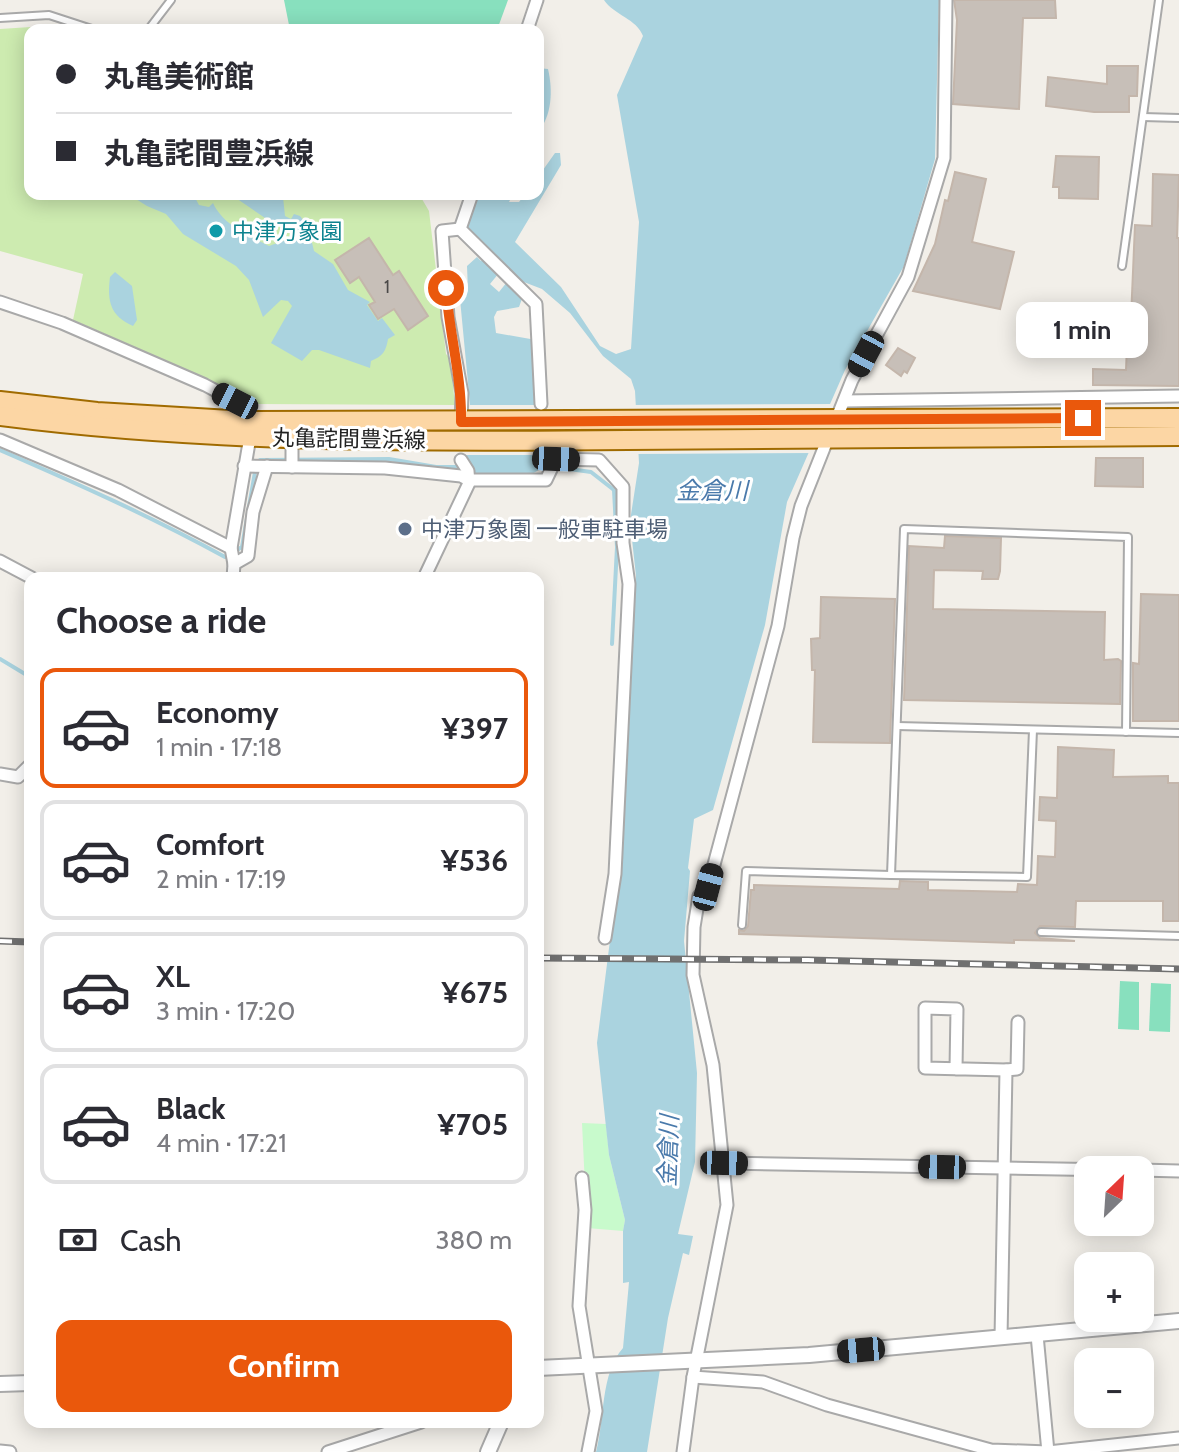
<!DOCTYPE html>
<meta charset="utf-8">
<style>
body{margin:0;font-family:Cabin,"Noto Sans JP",sans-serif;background:#f7f7f7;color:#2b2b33;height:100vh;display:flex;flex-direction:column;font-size:30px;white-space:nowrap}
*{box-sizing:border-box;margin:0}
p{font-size:26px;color:#7c7c81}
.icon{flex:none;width:44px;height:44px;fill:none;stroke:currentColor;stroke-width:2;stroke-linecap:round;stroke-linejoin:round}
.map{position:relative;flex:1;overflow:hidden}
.sheet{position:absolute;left:24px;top:572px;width:520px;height:856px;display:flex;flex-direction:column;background:#fff;border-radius:16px;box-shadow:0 4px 20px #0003}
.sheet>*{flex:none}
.banner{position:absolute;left:24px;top:24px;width:520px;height:176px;border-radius:16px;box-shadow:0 4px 20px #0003;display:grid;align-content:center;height:176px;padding:0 32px;background:#fff}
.needle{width:52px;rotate:25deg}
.buttons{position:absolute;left:1074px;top:1156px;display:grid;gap:16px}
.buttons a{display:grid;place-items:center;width:80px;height:80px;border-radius:16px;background:#fff;box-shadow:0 4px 20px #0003;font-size:40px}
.end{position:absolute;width:36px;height:36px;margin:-18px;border:10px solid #ea580c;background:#fff;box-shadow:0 0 0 4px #fff}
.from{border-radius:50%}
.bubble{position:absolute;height:56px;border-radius:16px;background:#fff;box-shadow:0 4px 20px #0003;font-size:26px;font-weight:700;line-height:56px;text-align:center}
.car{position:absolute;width:24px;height:48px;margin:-24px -12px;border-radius:10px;box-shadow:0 0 6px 2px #0007;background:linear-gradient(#222 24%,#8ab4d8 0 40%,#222 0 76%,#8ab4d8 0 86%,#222 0)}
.banner b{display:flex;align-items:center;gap:28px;height:76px;font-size:30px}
.banner b+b{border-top:2px solid #e1e1e2}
.banner i{width:20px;height:20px;background:#2b2b33}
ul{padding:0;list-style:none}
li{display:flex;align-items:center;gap:24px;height:120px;margin:0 16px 12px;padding:0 16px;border:4px solid #e1e1e2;border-radius:16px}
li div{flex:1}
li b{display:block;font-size:30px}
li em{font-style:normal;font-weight:700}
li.selected{border-color:#ea580c}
li>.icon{width:72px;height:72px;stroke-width:1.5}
h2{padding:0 32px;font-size:36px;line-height:96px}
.pay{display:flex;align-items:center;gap:20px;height:88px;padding:0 32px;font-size:30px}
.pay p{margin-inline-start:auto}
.action{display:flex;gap:16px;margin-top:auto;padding:16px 32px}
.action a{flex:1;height:92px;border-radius:16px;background:#ea580c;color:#fff;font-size:32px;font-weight:700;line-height:92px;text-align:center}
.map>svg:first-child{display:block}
.grass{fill:#cdebb0}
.park{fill:#c8facc}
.pitch{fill:#88e0be}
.water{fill:#aad3df}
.pier{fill:#f2efe9}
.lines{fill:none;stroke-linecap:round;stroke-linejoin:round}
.stream{stroke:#aad3df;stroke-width:4}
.building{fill:#c7bfb8;stroke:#c4b6ab;stroke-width:2}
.service-casing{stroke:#a9a9a9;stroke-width:10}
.minor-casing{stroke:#a9a9a9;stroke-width:15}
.tertiary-casing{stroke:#a9a9a9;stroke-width:18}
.primary-casing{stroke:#a06b00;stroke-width:22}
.service{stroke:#fff;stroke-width:6}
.minor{stroke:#fff;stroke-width:11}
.tertiary{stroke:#fff;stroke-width:14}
.primary{stroke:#fcd6a4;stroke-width:18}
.rail-casing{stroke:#707070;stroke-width:7}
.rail{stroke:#fff;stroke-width:4;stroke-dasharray:12;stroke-linecap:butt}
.route{stroke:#ea580c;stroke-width:10}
.culture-dot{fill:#0f9aa8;stroke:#fff;stroke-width:3}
.service-dot{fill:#5c6f8a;stroke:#fff;stroke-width:3}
.labels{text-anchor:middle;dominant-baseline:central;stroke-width:6;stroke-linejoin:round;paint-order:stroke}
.number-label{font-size:18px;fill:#4b4948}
.culture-label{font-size:22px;fill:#0d838f;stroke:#fff;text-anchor:start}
.street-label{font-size:22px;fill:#222;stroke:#fff}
.service-label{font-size:22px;fill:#4e5e75;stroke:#fff;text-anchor:start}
.water-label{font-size:24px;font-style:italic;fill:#4a7aab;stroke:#fff}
</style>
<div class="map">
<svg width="1179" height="1452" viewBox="0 0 1179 1452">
<rect width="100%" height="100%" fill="#f2efe9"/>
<polygon class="grass" points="46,26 55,30 30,30 30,194 419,194 429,211 446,354 450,358 455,405 247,404 185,369 73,320 83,274 0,251 0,29"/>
<polygon class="park" points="582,1123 606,1124 609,1155 625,1220 623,1231 587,1228"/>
<g class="pitch">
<polygon points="284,0 508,0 497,30 290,30"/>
<polygon points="1120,981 1139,982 1139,1030 1118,1029"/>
<polygon points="1151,983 1171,984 1170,1032 1149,1031"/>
</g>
<g class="water">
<path d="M 604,0 L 939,0 L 935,159 L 904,266 L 845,370 L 787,502 L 765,625 L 713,810 L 694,819 L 688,868 L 690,871 L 684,941 L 697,1073 L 695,1162 L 678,1234 L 693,1236 L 689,1255 L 683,1253 L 668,1318 L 647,1452 L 596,1452 C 605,1419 600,1374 623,1348 L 629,1282 L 623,1283 L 623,1231 L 625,1220 L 609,1155 L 597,1043 L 617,885 L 636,576 L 630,521 L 639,463 L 635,391 L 631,379 L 603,356 L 570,313 L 542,289 L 516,279 L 466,225 L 476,194 L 513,194 L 509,202 L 519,202 L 525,194 L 538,194 L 538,177 L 555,153 L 560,153 L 561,165 L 515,242 L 561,287 L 600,346 L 616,354 L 631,349 L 639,222 L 617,95 L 643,36 C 637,19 614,15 604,0 Z"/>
<path d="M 538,68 L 548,69 C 553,90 552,116 538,132 Z"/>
<path d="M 128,194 L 170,196 L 193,194 L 199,205 L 209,207 L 213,203 C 223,225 249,236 269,246 L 288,239 L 291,233 L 289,226 L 283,222 L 271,222 L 230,194 L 277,194 L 283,197 L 285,216 L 291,219 L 294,214 L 300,216 L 308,226 L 314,251 L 333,264 L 348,290 L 370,302 L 367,305 L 378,321 L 382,318 L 395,335 L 388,339 C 386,351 383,356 371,361 L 370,368 L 319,350 L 312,350 L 302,361 L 271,343 L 292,306 L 288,301 L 281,300 L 263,317 L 249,280 L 236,266 L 183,234 L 166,214 L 147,206 Z"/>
<path d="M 477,257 L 481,261 L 484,258 L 499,273 L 490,284 L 499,292 L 507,282 L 523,296 L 519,307 L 497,311 L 494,317 L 496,333 L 536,340 L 546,464 C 527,484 500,476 473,476 L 466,455 L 470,404 L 460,299 L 468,291 L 467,266 Z"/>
<path d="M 115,272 L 132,286 L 137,320 L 133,326 C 110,316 107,301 110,277 Z"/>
</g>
<g class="pier">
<polygon points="835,404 814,453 635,454 631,405"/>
<polygon points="467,405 542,405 551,455 464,455"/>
</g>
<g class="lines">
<g class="stream">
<path d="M 0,450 C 76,483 152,517 225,557 L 242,547 L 255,472 L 260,460 L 389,459 L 436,467 L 463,467"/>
<polyline points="562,468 591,472 614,490 617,547 612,644"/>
<polyline points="0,659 30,677"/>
</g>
</g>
<g class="building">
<polygon points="954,0 1055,0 1056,18 1023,18 1019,109 953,104 957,20"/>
<polygon points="1107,66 1138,66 1137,96 1129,96 1129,112 1094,112 1046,106 1048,77 1107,84"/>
<polygon points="1056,156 1099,157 1098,199 1059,198 1059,187 1053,187"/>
<polygon points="955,172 986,179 972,242 1014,252 1000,309 913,291 935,244 945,200 948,201"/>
<polygon points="1153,174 1179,175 1177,238 1179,238 1179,386 1093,385 1093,369 1126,370 1127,345 1132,346 1133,318 1131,318 1135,225 1152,226"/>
<polygon points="369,238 393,275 399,271 428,316 408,330 394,309 378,319 369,305 375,302 359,277 350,283 335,260"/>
<polygon points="898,348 915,358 907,373 904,371 901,376 886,365"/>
<polygon points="1096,458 1143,458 1143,487 1095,486"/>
<polygon points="945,536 1001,538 1000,571 998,579 982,579 983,571 934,570 933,609 1105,612 1104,660 1118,659 1121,661 1120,704 904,700 909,546 944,548"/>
<polygon points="1141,594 1179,595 1179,721 1133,721 1133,663 1139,664"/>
<polygon points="821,597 895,599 890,743 813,742 815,670 812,670 811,639 820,638"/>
<polygon points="1058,747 1114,750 1113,777 1168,776 1168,783 1179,783 1179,921 1163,921 1163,901 1076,901 1075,927 1040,926 1035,933 1040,938 1075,941 1014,940 1014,943 739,934 739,930 744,931 748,926 751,890 754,890 754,885 899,889 900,881 928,882 928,890 1017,892 1018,884 1037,885 1038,856 1055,857 1056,821 1039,820 1040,797 1057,798"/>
</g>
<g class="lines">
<g class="service-casing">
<g id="service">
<polyline points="0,18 49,15 95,30"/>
<polyline points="148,30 171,0"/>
<polyline points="1143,117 1179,118"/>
<polyline points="1122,266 1159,0"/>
<polyline points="897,726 1179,733"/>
<polyline points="1033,730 1027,877 891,875 904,529 1128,537 1126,732"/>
<polyline points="742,925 746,871 891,875"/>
<polyline points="1041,932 1179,936"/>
</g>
</g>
<g class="minor-casing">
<g id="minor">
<polyline points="527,30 537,0"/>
<polyline points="472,194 460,229 536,304 541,404"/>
<polyline points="460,229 442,231 448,317 462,393 461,422"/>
<polyline points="0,302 62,323 205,385 235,401 247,421 250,437 231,548 234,564 233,578"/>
<polyline points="844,401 1179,396"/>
<polyline points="836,420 852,380 908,277 944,158 946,0"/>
<polyline points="292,438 292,467"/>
<polyline points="828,438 801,506 793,538 778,626 708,887 699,896 694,927 693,975 713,1065 727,1205 693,1377 763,1382 827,1405 991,1450 1048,1452 1179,1438"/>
<polyline points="0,440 118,490 231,548"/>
<polyline points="244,466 385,468 461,476 469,480 546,480 556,459 599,460 623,487 623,543 629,584 615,874 605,938"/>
<polyline points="0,561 32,578"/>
<polyline points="234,564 248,556 253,512 267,466"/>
<polyline points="424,578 469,483 468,471 461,460"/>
<polyline points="0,774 18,777 30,765"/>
<polyline points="956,1069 957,1009 925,1008 925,1068 1006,1070 1017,1069 1018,1022"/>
<polyline points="724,1163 1117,1170"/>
<polyline points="1140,1170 1179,1171"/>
<polyline points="582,1178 585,1210 579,1306 596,1411 588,1452"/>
<polyline points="1037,1335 1048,1452"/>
<polyline points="1001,1338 1006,1070"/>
<polyline points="0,1451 10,1452"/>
<polyline points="328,1452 421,1422"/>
<polyline points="683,1452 693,1377"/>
</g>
</g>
<g class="tertiary-casing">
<g id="tertiary">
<polyline points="538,1368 809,1355 1179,1321"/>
<polyline points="0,1384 30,1383"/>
<polyline points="488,1452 501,1422"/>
</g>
</g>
<g class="primary-casing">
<g id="primary">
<polyline points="0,401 97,412 247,421 1179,418"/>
<path d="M 0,416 C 208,443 419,442 628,440 C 812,439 995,437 1179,436"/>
</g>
</g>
<use href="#service" class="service"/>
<use href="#minor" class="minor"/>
<use href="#tertiary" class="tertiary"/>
<use href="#primary" class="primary"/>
<g class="rail-casing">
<g id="rail">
<polyline points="0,941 30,942"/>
<polyline points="538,958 808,960 1179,969"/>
</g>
</g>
<use href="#rail" class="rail"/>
</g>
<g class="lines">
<path class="route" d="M 446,288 C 449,333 462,376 461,422 L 1083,418"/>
</g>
<circle class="culture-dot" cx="216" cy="231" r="8"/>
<circle class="service-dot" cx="405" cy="529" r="8"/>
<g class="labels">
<g class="number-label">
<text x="387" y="287">1</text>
</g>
<g class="culture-label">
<text x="232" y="231">中津万象園</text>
</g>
<g class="street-label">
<text transform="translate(349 439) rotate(1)">丸亀詫間豊浜線</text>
</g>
<g class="service-label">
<text x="421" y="529">中津万象園 一般車駐車場</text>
</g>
<g class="water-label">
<text x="712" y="490">金倉川</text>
<text transform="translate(668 1151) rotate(-88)">金倉川</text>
</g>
</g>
</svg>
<div class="buttons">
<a><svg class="needle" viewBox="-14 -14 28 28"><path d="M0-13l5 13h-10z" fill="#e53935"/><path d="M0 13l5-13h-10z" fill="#7c7c81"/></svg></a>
<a>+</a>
<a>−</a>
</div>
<i class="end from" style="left:446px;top:288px"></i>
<i class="end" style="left:1083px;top:418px"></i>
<div class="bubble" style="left:1016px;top:302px;width:132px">1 min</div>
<i class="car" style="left:866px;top:354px;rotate:208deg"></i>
<i class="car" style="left:235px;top:401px;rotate:297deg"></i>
<i class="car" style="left:556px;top:459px;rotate:92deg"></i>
<i class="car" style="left:708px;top:887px;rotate:15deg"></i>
<i class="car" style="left:724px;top:1163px;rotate:91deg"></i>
<i class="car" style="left:942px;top:1167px;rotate:271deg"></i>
<i class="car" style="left:861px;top:1350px;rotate:265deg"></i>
<div class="banner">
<b><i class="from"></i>丸亀美術館</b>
<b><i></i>丸亀詫間豊浜線</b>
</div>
<section class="sheet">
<h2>Choose a ride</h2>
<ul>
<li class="selected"><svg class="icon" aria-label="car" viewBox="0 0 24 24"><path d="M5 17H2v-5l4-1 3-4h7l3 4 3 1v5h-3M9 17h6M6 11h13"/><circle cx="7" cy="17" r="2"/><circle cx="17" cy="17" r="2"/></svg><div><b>Economy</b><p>1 min · 17:18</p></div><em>¥397</em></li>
<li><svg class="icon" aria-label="car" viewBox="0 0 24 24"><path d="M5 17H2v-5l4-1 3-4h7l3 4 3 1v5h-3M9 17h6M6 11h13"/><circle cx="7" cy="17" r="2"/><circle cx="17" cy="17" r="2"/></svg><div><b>Comfort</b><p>2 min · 17:19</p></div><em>¥536</em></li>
<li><svg class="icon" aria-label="car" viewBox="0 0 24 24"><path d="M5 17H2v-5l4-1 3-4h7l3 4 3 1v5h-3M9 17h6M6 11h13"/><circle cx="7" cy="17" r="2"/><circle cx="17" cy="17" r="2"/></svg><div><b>XL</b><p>3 min · 17:20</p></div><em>¥675</em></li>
<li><svg class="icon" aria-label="car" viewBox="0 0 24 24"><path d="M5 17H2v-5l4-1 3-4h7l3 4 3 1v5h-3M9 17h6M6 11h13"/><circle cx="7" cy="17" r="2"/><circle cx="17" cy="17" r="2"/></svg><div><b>Black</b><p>4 min · 17:21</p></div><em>¥705</em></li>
</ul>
<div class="pay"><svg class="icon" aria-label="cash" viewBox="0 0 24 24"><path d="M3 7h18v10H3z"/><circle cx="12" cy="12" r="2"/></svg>Cash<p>380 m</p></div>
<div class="action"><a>Confirm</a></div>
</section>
</div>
